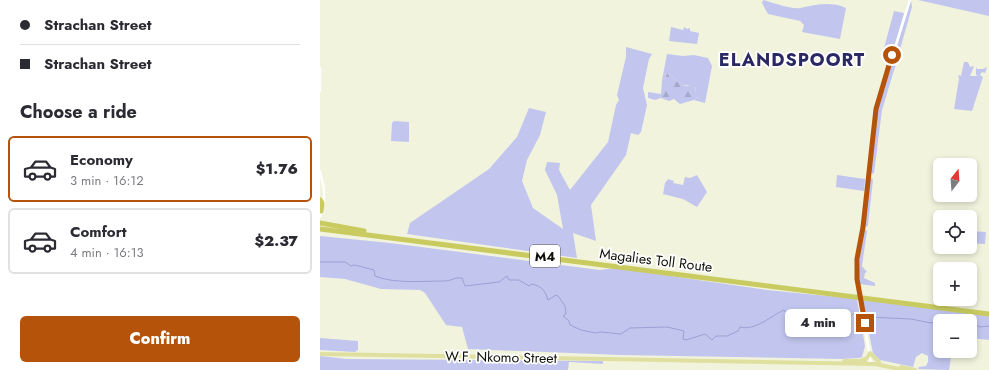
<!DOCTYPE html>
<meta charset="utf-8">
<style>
body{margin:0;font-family:Jost,sans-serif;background:#f2f2f3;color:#2b2b33;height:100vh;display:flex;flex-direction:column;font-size:15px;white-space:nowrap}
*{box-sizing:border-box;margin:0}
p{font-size:13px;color:#7c7c81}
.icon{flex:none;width:22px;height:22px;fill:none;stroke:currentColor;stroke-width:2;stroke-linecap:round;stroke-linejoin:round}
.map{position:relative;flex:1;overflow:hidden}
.side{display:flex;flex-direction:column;background:#fff;width:320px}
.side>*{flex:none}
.banner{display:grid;align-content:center;height:88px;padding:0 20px;background:#fff}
.needle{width:26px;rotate:17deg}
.tools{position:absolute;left:613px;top:158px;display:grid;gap:8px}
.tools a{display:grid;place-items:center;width:44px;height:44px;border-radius:6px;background:#fff;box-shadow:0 2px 6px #0003;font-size:20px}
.end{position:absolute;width:18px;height:18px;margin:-9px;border:5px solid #b45309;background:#fff;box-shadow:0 0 0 2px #fff}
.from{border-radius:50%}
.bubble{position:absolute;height:28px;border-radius:6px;background:#fff;box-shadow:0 2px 6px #0003;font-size:13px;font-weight:800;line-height:28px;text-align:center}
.banner b{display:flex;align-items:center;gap:14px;height:38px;font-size:15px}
.banner b+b{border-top:1px solid #e1e1e2}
.banner i{width:10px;height:10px;background:#2b2b33}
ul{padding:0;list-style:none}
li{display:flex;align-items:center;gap:12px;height:66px;margin:0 8px 6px;padding:0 12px;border:2px solid #e1e1e2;border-radius:6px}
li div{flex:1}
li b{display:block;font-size:15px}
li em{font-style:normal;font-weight:800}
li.current{border-color:#b45309}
li>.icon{width:36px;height:36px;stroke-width:1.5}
h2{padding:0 20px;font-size:18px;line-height:48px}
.action{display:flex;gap:8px;margin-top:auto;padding:8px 20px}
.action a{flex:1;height:46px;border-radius:6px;background:#b45309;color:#fff;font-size:16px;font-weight:800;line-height:46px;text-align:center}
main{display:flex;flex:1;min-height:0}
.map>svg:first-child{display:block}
.green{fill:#c2c6ee}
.forest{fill:url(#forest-firs)}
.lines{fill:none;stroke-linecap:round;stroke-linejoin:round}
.stream{stroke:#9ca0d3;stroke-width:1}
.minor{stroke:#fff;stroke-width:2.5}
.major{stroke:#dfe0a0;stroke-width:4}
.highway{stroke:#c9cb60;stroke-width:5}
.route{stroke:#b45309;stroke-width:5}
.labels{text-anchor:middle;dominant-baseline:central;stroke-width:3.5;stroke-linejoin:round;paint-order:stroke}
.shield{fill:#fff;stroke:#565652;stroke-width:1}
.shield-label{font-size:13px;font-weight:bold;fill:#0e0e08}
.street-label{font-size:14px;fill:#0e0e08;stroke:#fff}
.district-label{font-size:18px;font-weight:bold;letter-spacing:1px;fill:#2b2963;stroke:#fff}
</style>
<main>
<section class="side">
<div class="banner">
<b><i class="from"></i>Strachan Street</b>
<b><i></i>Strachan Street</b>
</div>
<h2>Choose a ride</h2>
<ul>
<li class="current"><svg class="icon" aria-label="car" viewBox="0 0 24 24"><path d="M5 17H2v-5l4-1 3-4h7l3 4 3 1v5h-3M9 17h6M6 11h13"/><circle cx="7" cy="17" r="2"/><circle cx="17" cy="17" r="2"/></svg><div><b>Economy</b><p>3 min · 16:12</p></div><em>$1.76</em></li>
<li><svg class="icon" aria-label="car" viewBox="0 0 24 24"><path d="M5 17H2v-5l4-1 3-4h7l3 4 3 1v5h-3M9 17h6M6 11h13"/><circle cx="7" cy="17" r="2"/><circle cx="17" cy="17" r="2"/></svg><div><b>Comfort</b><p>4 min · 16:13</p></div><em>$2.37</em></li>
</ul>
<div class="action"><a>Confirm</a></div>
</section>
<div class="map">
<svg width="669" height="370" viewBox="0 0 669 370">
<defs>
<pattern id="forest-firs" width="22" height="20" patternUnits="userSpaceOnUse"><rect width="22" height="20" fill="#c2c6ee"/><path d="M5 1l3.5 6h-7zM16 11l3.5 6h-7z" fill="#a6a9cb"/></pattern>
</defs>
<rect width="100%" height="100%" fill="#f1f3dd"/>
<g class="green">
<path d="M 443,0 C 451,2 473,10 480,8 C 496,5 510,1 526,8 L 520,39 L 482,32 L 484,25 L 480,21 L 448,14 L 442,3 Z"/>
<polygon points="591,0 592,7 579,53 577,54 575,52"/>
<polygon points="598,0 669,0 669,16"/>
<polygon points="574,11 584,13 573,51 571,51 564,48"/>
<polygon points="351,27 363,30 364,27 367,29 370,28 370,31 379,33 377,44 349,41"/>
<polygon points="306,47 332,54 329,59 323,88 327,105 321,132 318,135 311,133 306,155 271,205 276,241 253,233 257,258 87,234 90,223 169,169 197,137 209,108 226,112 220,135 207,160 202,181 213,208 243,229 237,195 225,170 227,162 240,163 239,170 250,190 288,142 296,105 299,100 297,95 306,57"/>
<polygon points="347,54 363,56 374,55 388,58 392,66 385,103 374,100 377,97 380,99 375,92 376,86 362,85 348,73 346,73 345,78 342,80"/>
<polygon points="575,55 578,57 562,110 554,173 552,174 550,173 558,109 574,56"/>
<polygon points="644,62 648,62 650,67 654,66 650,76 658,76 656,75 656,67 657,69 663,69 667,67 665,73 662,72 660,75 663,77 652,111 634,109 639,79 638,75 641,76"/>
<polygon points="74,121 89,122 89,142 71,141 72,123"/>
<polygon points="377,175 387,192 377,207 363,199 343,194 345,183 348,179 354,181 353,183 363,185 365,177 370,178"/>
<polygon points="517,175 545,179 544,191 516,187"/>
<polygon points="552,178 553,180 548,225 546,227 544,226 549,180"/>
<polygon points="545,229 547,231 542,266 547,272 545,273 544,278 555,283 555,286 539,284 538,264 543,230"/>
<polygon points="650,231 666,232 665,244 650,243"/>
<polygon points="0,236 70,243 280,270 295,268 447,290 537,299 545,346 542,357 539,358 522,359 300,355 148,349 142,327 126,325 105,293 100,290 61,289 25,279 0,277"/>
<polygon points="542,300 669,316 669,340 650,338 650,321 620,321 620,351 628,351 628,353 631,357 629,370 598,369 599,367 606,366 608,362 608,356 602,353 596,357 593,367 560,360 553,353"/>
<polygon points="0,338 38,341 38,350 35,352 0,350"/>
<polygon points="0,356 27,359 283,361 283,364 249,362 248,370 0,370"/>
</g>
<polygon class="forest" points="347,72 362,85 367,86 376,84 375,92 381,94 380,99 377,97 374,100 360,104 354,99 349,101 341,98 335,100 328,98 328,92 341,94 342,80 345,78"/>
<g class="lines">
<g class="stream">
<path d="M 0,262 L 25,262 L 31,266 L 35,265 L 54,270 L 55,276 C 74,284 103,281 124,281 C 131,281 135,277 142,278 L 145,286 L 179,282 L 187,276 L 189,280 L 199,280 L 209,286 L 212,284 C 223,287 225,291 228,300 L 236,295 L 238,296 L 245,306 L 246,314 L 243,316 L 249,321 L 250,325 L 261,330 L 275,333 L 281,332 L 301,334 L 310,328 L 347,327 L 364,331 L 363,339 L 366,340 L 385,334 L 392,340 L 396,336 L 407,336 L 418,331 L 420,327 C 435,331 451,316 464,310 L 472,319 L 492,316 L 531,316 L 534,313 L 540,316"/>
<polyline points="547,317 591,319 611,323 631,316 645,321"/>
<polyline points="650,322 660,327 669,326"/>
</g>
<g class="minor">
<polyline points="0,68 0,91"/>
<polyline points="0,171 4,189 4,203"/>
<polyline points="0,217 2,210"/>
<polyline points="543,226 556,109 590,0"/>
<polyline points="541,228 537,279 551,364"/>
</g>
<g class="major">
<polyline points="0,354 341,360"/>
<polyline points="339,360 555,364 584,370"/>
<polyline points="542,360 547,358 550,353 559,362"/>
<polyline points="524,361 545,361"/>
<polyline points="581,367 595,370"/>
</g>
<g class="highway">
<polyline points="0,200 2,203 1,211"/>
<polyline points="0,223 44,231"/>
<polyline points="0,229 669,314"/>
</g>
</g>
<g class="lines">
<polyline class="route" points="545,323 537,279 537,259 543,227 556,109 572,55"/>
</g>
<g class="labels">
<rect class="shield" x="210" y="245" width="30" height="22" rx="3"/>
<g class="shield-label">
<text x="225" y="256">M4</text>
</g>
<g class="street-label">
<text transform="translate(336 260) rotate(7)">Magalies Toll Route</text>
<text transform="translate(181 357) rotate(1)">W.F. Nkomo Street</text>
</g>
<g class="district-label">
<text x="472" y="60">ELANDSPOORT</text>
</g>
</g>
</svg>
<div class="tools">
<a><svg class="needle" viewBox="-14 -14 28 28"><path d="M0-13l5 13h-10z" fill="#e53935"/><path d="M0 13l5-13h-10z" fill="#7c7c81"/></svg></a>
<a><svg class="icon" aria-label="locate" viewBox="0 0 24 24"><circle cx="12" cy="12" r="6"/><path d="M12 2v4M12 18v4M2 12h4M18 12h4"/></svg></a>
<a>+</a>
<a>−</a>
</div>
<i class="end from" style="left:572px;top:55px"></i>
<i class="end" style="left:545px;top:323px"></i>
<div class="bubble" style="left:465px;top:309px;width:66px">4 min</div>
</div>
</main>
